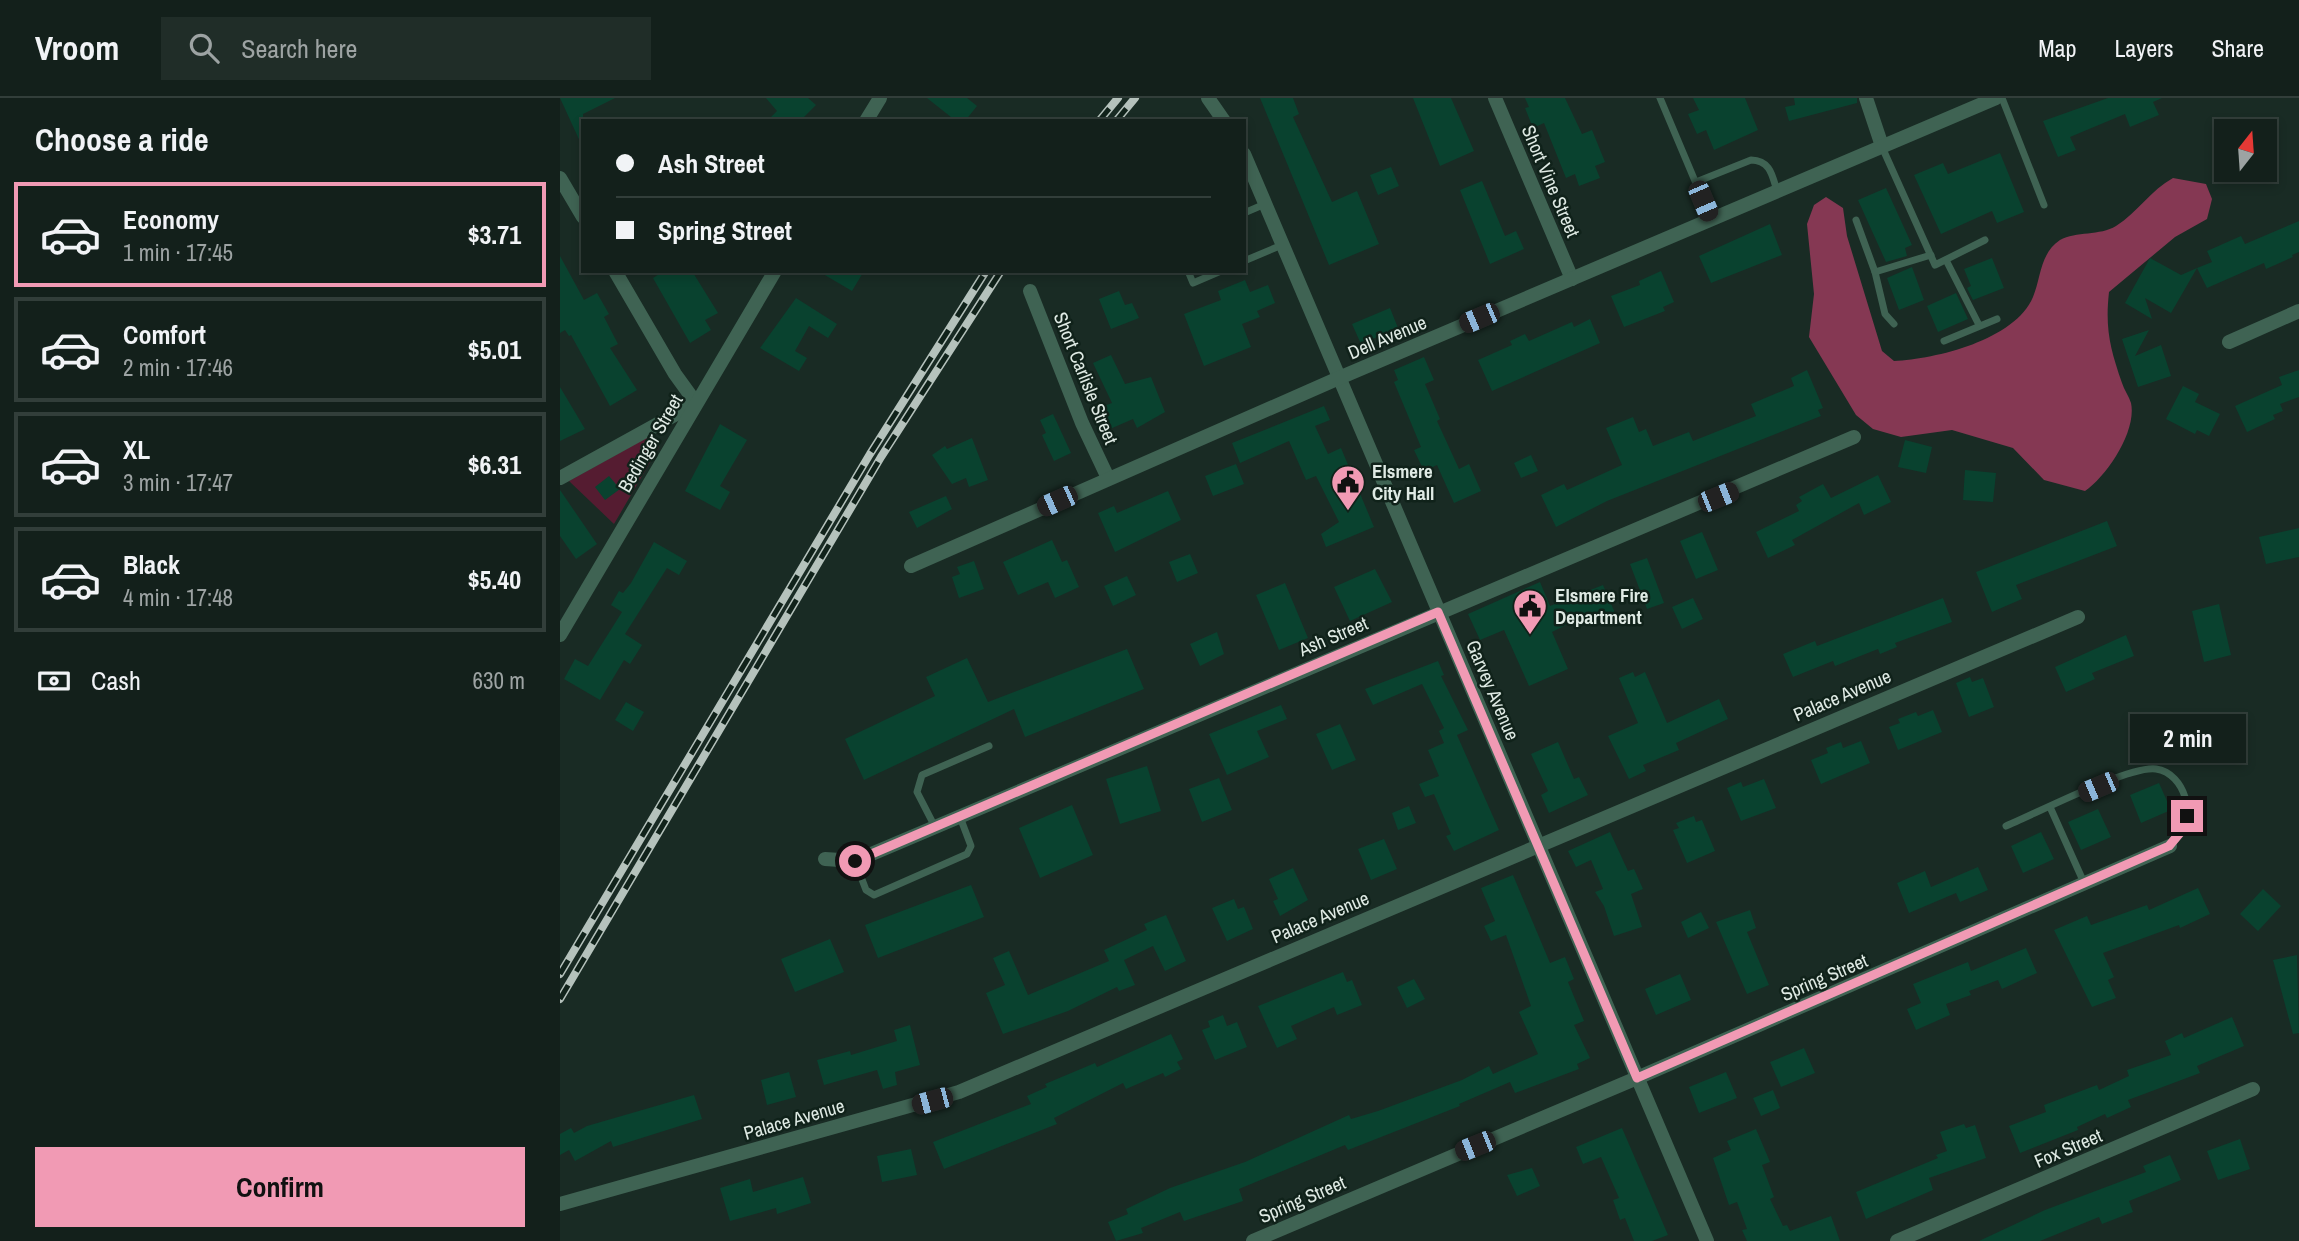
<!DOCTYPE html>
<meta charset="utf-8">
<style>
body{margin:0;font-family:"Archivo Narrow",sans-serif;background:#202d28;color:#f1f3f6;height:100vh;display:flex;flex-direction:column;font-size:26px;white-space:nowrap}
*{box-sizing:border-box;margin:0}
p{font-size:23px;color:#9da3a3}
.icon{flex:none;width:38px;height:38px;fill:none;stroke:currentColor;stroke-width:2;stroke-linecap:round;stroke-linejoin:round}
.map{position:relative;flex:1;overflow:hidden}
.drawer{display:flex;flex-direction:column;background:#13201b;width:560px}
.drawer>*{flex:none}
.guide{position:absolute;left:21px;top:21px;width:665px;height:154px;border-radius:0px;box-shadow:0 4px 10px #0003,0 0 0 2px #323e3a;display:grid;align-content:center;height:154px;padding:0 35px;background:#13201b}
.needle{width:46px;rotate:17deg}
.controls{position:absolute;left:1654px;top:21px;display:grid;gap:14px}
.controls a{display:grid;place-items:center;width:63px;height:63px;border-radius:0px;background:#13201b;box-shadow:0 4px 10px #0003,0 0 0 2px #323e3a;font-size:35px}
.end{position:absolute;width:32px;height:32px;margin:-16px;border:9px solid #f19ab4;background:#111;box-shadow:0 0 0 4px #111}
.from{border-radius:50%}
.bubble{position:absolute;height:49px;border-radius:0px;background:#13201b;box-shadow:0 4px 10px #0003,0 0 0 2px #323e3a;font-size:23px;font-weight:700;line-height:49px;text-align:center}
.car{position:absolute;width:21px;height:42px;margin:-21px -10px;border-radius:9px;box-shadow:0 0 5px 2px #0007;background:linear-gradient(#222 24%,#8ab4d8 0 40%,#222 0 76%,#8ab4d8 0 86%,#222 0)}
.guide b{display:flex;align-items:center;gap:24px;height:66px;font-size:26px}
.guide b+b{border-top:2px solid #323e3a}
.guide i{width:18px;height:18px;background:#f1f3f6}
ul{padding:0;list-style:none}
li{display:flex;align-items:center;gap:21px;height:105px;margin:0 14px 10px;padding:0 21px;border:4px solid #323e3a;border-radius:0px}
li div{flex:1}
li b{display:block;font-size:26px}
li em{font-style:normal;font-weight:700}
li.selected{border-color:#f19ab4}
li>.icon{width:63px;height:63px;stroke-width:1.5}
h2{padding:0 35px;font-size:32px;line-height:84px}
.pay{display:flex;align-items:center;gap:18px;height:77px;padding:0 35px;font-size:26px}
.pay p{margin-inline-start:auto}
.cta{display:flex;gap:14px;margin-top:auto;padding:14px 35px}
.cta a{flex:1;height:80px;border-radius:0px;background:#f19ab4;color:#111;font-size:28px;font-weight:700;line-height:80px;text-align:center}
header{display:flex;align-items:center;gap:42px;box-sizing:border-box;height:98px;padding:0 35px;background:#13201b;border-bottom:2px solid #323e3a}
header strong{font-size:33px}
nav{display:flex;gap:38px;margin-inline-start:auto;font-size:24px}
.search{width:490px;height:63px;background:#202d28;display:flex;align-items:center;gap:18px;box-sizing:border-box;padding:0 24px;border-radius:0px;color:#9da3a3;font-size:26px}
main{display:flex;flex:1;min-height:0}
.map>svg:first-child{display:block}
.green{fill:#551c31}
.forest{fill:#853853}
.building{fill:#09422f}
.lines{fill:none;stroke-linecap:round;stroke-linejoin:round}
.lane{stroke:#3f6353;stroke-width:7}
.street{stroke:#3f6353;stroke-width:14}
.rail-casing{stroke:#b5c2bc;stroke-width:8}
.rail{stroke:#10221a;stroke-width:5;stroke-dasharray:16;stroke-linecap:butt}
.route{stroke:#f19ab4;stroke-width:9}
.labels{text-anchor:middle;dominant-baseline:central;stroke-width:5;stroke-linejoin:round;paint-order:stroke}
.street-label{font-size:19px;fill:#dfeae4;stroke:#10221a}
.poi-label{font-size:19px;font-weight:bold;fill:#dfeae4;stroke:#10221a;text-anchor:start}
</style>
<header>
<strong>Vroom</strong>
<div class="search"><svg class="icon" aria-label="search" viewBox="0 0 24 24"><circle cx="10" cy="10" r="6"/><path d="M15 15l6 6"/></svg>Search here</div>
<nav><a>Map</a><a>Layers</a><a>Share</a></nav>
</header>
<main>
<section class="drawer">
<h2>Choose a ride</h2>
<ul>
<li class="selected"><svg class="icon" aria-label="car" viewBox="0 0 24 24"><path d="M5 17H2v-5l4-1 3-4h7l3 4 3 1v5h-3M9 17h6M6 11h13"/><circle cx="7" cy="17" r="2"/><circle cx="17" cy="17" r="2"/></svg><div><b>Economy</b><p>1 min · 17:45</p></div><em>$3.71</em></li>
<li><svg class="icon" aria-label="car" viewBox="0 0 24 24"><path d="M5 17H2v-5l4-1 3-4h7l3 4 3 1v5h-3M9 17h6M6 11h13"/><circle cx="7" cy="17" r="2"/><circle cx="17" cy="17" r="2"/></svg><div><b>Comfort</b><p>2 min · 17:46</p></div><em>$5.01</em></li>
<li><svg class="icon" aria-label="car" viewBox="0 0 24 24"><path d="M5 17H2v-5l4-1 3-4h7l3 4 3 1v5h-3M9 17h6M6 11h13"/><circle cx="7" cy="17" r="2"/><circle cx="17" cy="17" r="2"/></svg><div><b>XL</b><p>3 min · 17:47</p></div><em>$6.31</em></li>
<li><svg class="icon" aria-label="car" viewBox="0 0 24 24"><path d="M5 17H2v-5l4-1 3-4h7l3 4 3 1v5h-3M9 17h6M6 11h13"/><circle cx="7" cy="17" r="2"/><circle cx="17" cy="17" r="2"/></svg><div><b>Black</b><p>4 min · 17:48</p></div><em>$5.40</em></li>
</ul>
<div class="pay"><svg class="icon" aria-label="cash" viewBox="0 0 24 24"><path d="M3 7h18v10H3z"/><circle cx="12" cy="12" r="2"/></svg>Cash<p>630 m</p></div>
<div class="cta"><a>Confirm</a></div>
</section>
<div class="map">
<svg width="1739" height="1143" viewBox="0 0 1739 1143">
<rect width="100%" height="100%" fill="#192b24"/>
<polygon class="green" points="86,340 94,340 99,349 54,426 9,383"/>
<path class="forest" d="M 1613,80 L 1646,86 L 1652,101 L 1647,121 L 1615,139 L 1549,194 C 1545,231 1550,250 1562,285 C 1564,292 1569,298 1571,305 C 1577,333 1547,378 1525,393 L 1484,382 L 1453,350 L 1392,332 L 1341,339 L 1313,331 L 1296,317 L 1249,239 L 1254,196 L 1247,126 L 1254,107 L 1266,99 L 1283,110 L 1287,138 L 1322,253 L 1334,263 C 1376,261 1455,242 1473,199 C 1481,180 1480,155 1500,142 C 1516,133 1540,138 1556,128 C 1578,114 1591,92 1613,80 Z"/>
<g class="building">
<polygon points="0,0 55,0 23,16 23,50"/>
<polygon points="206,0 248,0 256,7 240,23 207,23 217,13"/>
<polygon points="367,0 407,0 417,8 405,23 396,23"/>
<polygon points="700,0 733,0 739,16 733,19 772,104 797,93 819,146 769,167"/>
<polygon points="853,0 891,0 914,53 880,68"/>
<polygon points="965,0 1005,0 1022,36 1032,32 1045,64 1035,68 1040,80 1019,88 1015,76 1006,80 984,25 973,30 965,10 969,9"/>
<polygon points="1133,0 1185,0 1198,32 1154,52 1146,32 1137,36 1128,16 1139,12"/>
<polygon points="1234,0 1297,0 1297,5 1229,23 1225,9 1235,7"/>
<polygon points="1548,0 1602,0 1593,4 1599,17 1570,29 1565,16 1510,39 1516,52 1498,59 1483,23"/>
<polygon points="1440,55 1464,114 1437,125 1432,113 1381,136 1354,77 1383,65 1388,76"/>
<polygon points="831,69 839,88 818,97 810,77"/>
<polygon points="922,83 945,138 956,133 964,151 930,166 900,92"/>
<polygon points="1326,90 1352,147 1345,150 1347,158 1326,164 1298,102"/>
<polygon points="1739,123 1739,154 1732,157 1733,159 1706,171 1704,165 1647,190 1637,170 1652,164 1647,153 1681,138 1685,146"/>
<polygon points="1210,126 1222,157 1151,185 1139,158"/>
<polygon points="0,158 24,202 37,195 49,216 44,219 58,246 50,250 77,292 50,308 11,237 9,238 5,232 0,235"/>
<polygon points="1432,160 1444,190 1413,202 1407,190 1411,188 1404,171"/>
<polygon points="1590,160 1621,177 1637,170 1611,215 1585,200 1592,221 1565,205"/>
<polygon points="1352,169 1364,202 1339,212 1327,180"/>
<polygon points="104,173 132,173 158,215 145,222 151,232 130,245 93,180"/>
<polygon points="258,173 304,173 292,193"/>
<polygon points="1101,173 1114,204 1103,209 1105,213 1064,229 1051,198 1080,187 1079,183"/>
<polygon points="685,182 690,194 708,187 715,205 697,213 700,219 682,226 691,249 644,268 624,216 661,202 658,193"/>
<polygon points="559,193 565,207 572,205 579,220 551,231 539,201"/>
<polygon points="1396,195 1408,221 1378,234 1367,208"/>
<polygon points="236,200 277,226 268,240 249,228 235,253 247,260 239,273 200,250"/>
<polygon points="830,210 838,230 801,246 792,226"/>
<polygon points="1030,221 1040,245 932,293 918,262 952,247 950,243 965,236 969,243 1012,224 1014,229"/>
<polygon points="1589,232 1575,258 1601,247 1611,278 1578,289 1562,241"/>
<polygon points="551,257 565,286 591,279 605,314 577,330 573,321 550,331 541,309 552,305 533,265"/>
<polygon points="864,259 874,282 865,286 880,321 877,323 899,371 909,366 921,393 894,405 877,367 864,373 854,352 861,349 834,284 838,282 834,272"/>
<polygon points="1247,272 1263,310 1258,312 1261,318 1047,403 996,429 981,397 1004,386 1007,392 1062,367 1046,330 1073,319 1079,334 1086,331 1093,348 1129,334 1133,343 1196,318 1191,306 1234,288 1231,280"/>
<polygon points="1739,272 1739,299 1720,306 1723,313 1713,317 1715,321 1687,334 1675,308 1722,287 1719,279"/>
<polygon points="1623,288 1639,296 1635,304 1660,316 1649,338 1637,332 1635,336 1606,321"/>
<polygon points="0,289 25,331 0,343"/>
<polygon points="764,308 770,322 755,328 768,356 781,350 814,429 766,449 761,436 779,424 756,378 746,382 729,343 680,365 672,345"/>
<polygon points="493,316 511,355 494,363 482,337 486,335 480,322"/>
<polygon points="160,326 187,342 160,388 170,394 160,412 125,393"/>
<polygon points="412,340 428,382 409,389 406,380 392,386 372,357 385,348 387,351"/>
<polygon points="1345,342 1372,349 1366,375 1338,369"/>
<polygon points="971,357 978,373 961,380 954,365"/>
<polygon points="676,366 684,386 653,398 645,378"/>
<polygon points="1405,372 1436,375 1433,404 1403,402"/>
<polygon points="1318,377 1331,404 1304,417 1299,405 1232,442 1235,447 1208,460 1196,434 1239,413 1236,407 1242,403 1239,399 1263,386 1271,400"/>
<polygon points="49,378 60,391 45,402 35,389"/>
<polygon points="0,392 37,446 16,461 0,438"/>
<polygon points="608,393 621,422 555,454 538,415 554,408 557,415"/>
<polygon points="386,398 392,411 357,430 349,414"/>
<polygon points="1547,423 1557,448 1456,487 1462,501 1432,514 1416,474"/>
<polygon points="1739,430 1739,459 1706,466 1699,439"/>
<polygon points="1142,434 1158,472 1136,481 1120,443"/>
<polygon points="492,442 502,464 507,462 519,489 495,500 488,484 458,497 443,464"/>
<polygon points="94,444 127,463 119,477 107,470 65,536 82,547 70,566 64,562 40,602 4,581 15,561 28,568 62,514 51,507 59,493 63,495 71,485"/>
<polygon points="630,456 638,475 617,484 609,464"/>
<polygon points="1087,460 1104,505 1087,511 1070,466"/>
<polygon points="414,463 424,491 399,500 392,479 400,476 397,469"/>
<polygon points="815,471 832,504 790,523 774,489"/>
<polygon points="567,478 576,497 553,508 544,488"/>
<polygon points="980,484 990,508 1043,487 1055,515 1027,526 1024,518 992,534 1008,571 969,588 944,532 920,542 908,516"/>
<polygon points="725,485 748,540 719,552 696,497"/>
<polygon points="1133,500 1143,521 1122,531 1112,509"/>
<polygon points="1383,500 1392,524 1335,545 1337,549 1320,556 1318,551 1275,568 1273,563 1233,579 1223,556 1255,543 1257,548"/>
<polygon points="1659,506 1671,557 1644,564 1632,513"/>
<polygon points="657,534 664,556 640,568 630,546"/>
<polygon points="1566,537 1574,558 1532,575 1535,581 1506,594 1495,569"/>
<polygon points="567,551 584,591 465,639 454,611 304,682 285,641 375,598 366,579 407,560 428,604"/>
<polygon points="878,563 884,577 881,578 908,632 897,637 939,732 894,753 886,738 891,736 874,696 865,699 859,686 879,678 868,652 884,645 879,633 884,630 862,586 813,607 805,591"/>
<polygon points="1073,574 1075,579 1085,574 1107,625 1159,601 1168,621 1116,645 1119,652 1083,667 1086,673 1069,681 1048,638 1078,625 1059,580"/>
<polygon points="1410,579 1412,584 1423,580 1434,609 1409,619 1396,585"/>
<polygon points="66,604 84,614 73,633 55,622"/>
<polygon points="721,607 727,621 697,633 709,659 667,677 649,636"/>
<polygon points="1373,612 1382,634 1338,652 1329,629 1340,625 1338,621 1356,614 1358,618"/>
<polygon points="780,626 796,662 772,672 756,636"/>
<polygon points="1301,643 1310,665 1261,686 1251,662 1268,655 1266,650 1281,644 1283,650"/>
<polygon points="998,644 1014,681 1019,679 1028,697 989,715 981,697 988,693 971,656"/>
<polygon points="587,668 601,713 560,726 546,681"/>
<polygon points="659,680 672,712 642,724 629,691"/>
<polygon points="1204,681 1216,710 1181,723 1167,690 1181,684 1183,689"/>
<polygon points="1599,685 1611,712 1581,725 1570,697"/>
<polygon points="512,707 533,757 480,780 459,730"/>
<polygon points="849,708 856,725 838,732 832,715"/>
<polygon points="1538,711 1551,739 1521,752 1508,724"/>
<polygon points="1134,718 1136,724 1142,722 1155,753 1127,765 1113,732 1119,730 1116,725"/>
<polygon points="1050,734 1068,773 1074,771 1083,791 1071,796 1082,829 1054,838 1044,808 1035,794 1043,791 1031,762 1016,769 1008,753"/>
<polygon points="1481,734 1494,761 1463,775 1451,748"/>
<polygon points="824,741 837,771 811,782 798,751"/>
<polygon points="1418,769 1428,792 1400,804 1396,795 1349,815 1337,785 1365,773 1371,789"/>
<polygon points="733,770 748,802 720,818 713,803 718,801 709,781"/>
<polygon points="953,777 990,865 1005,859 1014,881 1008,884 1024,923 1014,927 1030,960 1017,966 1019,971 955,995 950,984 899,1006 900,1008 788,1052 785,1047 679,1091 683,1103 624,1123 620,1114 581,1130 583,1135 556,1143 548,1124 568,1116 566,1111 610,1090 685,1064 789,1017 791,1021 818,1013 902,982 929,968 933,976 978,956 959,914 971,908 946,837 931,843 924,828 935,823 921,790"/>
<polygon points="411,787 424,819 318,860 305,827"/>
<polygon points="1638,790 1650,816 1620,830 1619,827 1543,855 1554,879 1548,882 1556,900 1532,909 1494,832 1527,818 1531,827 1587,807 1589,812"/>
<polygon points="1703,791 1721,808 1698,833 1680,816"/>
<polygon points="674,801 678,811 684,809 693,831 667,843 652,810"/>
<polygon points="1190,812 1196,830 1187,834 1209,887 1187,896 1156,824"/>
<polygon points="1141,814 1149,830 1128,840 1121,824"/>
<polygon points="606,817 626,863 605,873 593,848 564,862 575,887 559,893 557,889 508,913 443,936 426,895 445,887 433,860 449,853 468,897 549,863 544,852 587,832 584,826"/>
<polygon points="270,841 284,874 235,894 221,861"/>
<polygon points="1466,850 1477,875 1442,891 1438,882 1409,893 1411,897 1386,906 1390,917 1356,932 1347,911 1361,905 1353,886 1408,864 1411,873"/>
<polygon points="1737,857 1739,935 1733,936 1713,862"/>
<polygon points="783,874 787,884 792,882 802,907 777,917 774,909 731,928 737,941 717,950 698,908"/>
<polygon points="1120,876 1131,902 1096,917 1085,891"/>
<polygon points="854,881 865,901 847,910 837,889"/>
<polygon points="663,917 667,928 677,924 687,949 655,962 642,932 650,929 648,923"/>
<polygon points="1672,919 1684,948 1637,968 1640,975 1568,1002 1571,1009 1547,1020 1545,1016 1517,1029 1518,1032 1460,1055 1449,1028 1486,1014 1484,1007 1537,987 1539,992 1569,978 1567,972 1611,957 1605,943 1622,935 1624,940"/>
<polygon points="350,927 360,967 335,974 337,987 323,991 317,972 264,987 257,962 290,953 291,957 337,943 334,932"/>
<polygon points="611,936 623,961 617,964 621,971 605,979 603,975 566,991 563,985 494,1020 497,1026 384,1071 373,1044 471,1006 467,998 487,989 485,986 535,965 537,969"/>
<polygon points="1244,950 1255,975 1221,989 1210,964"/>
<polygon points="229,974 236,999 207,1007 201,982"/>
<polygon points="1166,974 1177,1000 1139,1015 1129,989"/>
<polygon points="1213,992 1220,1010 1201,1018 1193,1000"/>
<polygon points="134,997 142,1021 53,1049 51,1043 15,1063 9,1052 0,1057 0,1036 11,1030 14,1035 27,1028"/>
<polygon points="1404,1026 1406,1030 1415,1027 1426,1060 1369,1080 1373,1092 1306,1121 1296,1094 1378,1060 1376,1057 1387,1053 1380,1034"/>
<polygon points="1062,1030 1108,1137 1092,1143 1074,1143 1065,1120 1060,1122 1053,1102 1059,1100 1041,1059 1023,1066 1016,1049"/>
<polygon points="1196,1031 1210,1064 1202,1067 1214,1099 1210,1101 1223,1128 1227,1127 1230,1133 1271,1118 1280,1143 1187,1143 1182,1132 1187,1131 1177,1104 1169,1107 1153,1060 1171,1052 1167,1043"/>
<polygon points="1680,1041 1690,1071 1658,1082 1647,1053"/>
<polygon points="351,1051 357,1077 322,1084 317,1058"/>
<polygon points="1610,1057 1621,1082 1569,1103 1573,1114 1542,1126 1539,1119 1480,1143 1419,1143 1485,1112 1586,1074 1583,1068"/>
<polygon points="972,1070 980,1088 957,1098 947,1077"/>
<polygon points="243,1079 251,1105 217,1116 216,1110 170,1123 160,1090 190,1081 193,1094"/>
</g>
<g class="lines">
<g class="lane">
<polyline points="1100,0 1151,121"/>
<polyline points="1442,0 1484,107"/>
<polyline points="1322,49 1375,167 1425,142"/>
<path d="M 1136,84 L 1191,62 C 1211,63 1212,77 1217,93"/>
<polyline points="684,115 705,106"/>
<polyline points="1296,122 1315,174 1325,216 1334,226"/>
<polyline points="1386,162 1419,227"/>
<polyline points="684,163 722,147"/>
<polyline points="628,173 633,185 661,173"/>
<polyline points="1315,174 1371,157"/>
<polyline points="1384,243 1437,221"/>
<polyline points="1490,709 1525,787"/>
<path d="M 1446,728 C 1475,716 1570,667 1596,671 C 1611,673 1621,686 1625,699 C 1631,718 1623,734 1610,748"/>
<polyline points="375,729 357,694 362,677 429,648"/>
<polyline points="295,763 306,792 314,797 407,756 411,748 400,719"/>
</g>
<g class="street">
<polyline points="648,0 664,23"/>
<polyline points="935,0 1012,181"/>
<polyline points="1306,0 1322,48"/>
<polyline points="306,23 320,0"/>
<polyline points="684,56 1147,1143"/>
<polyline points="0,80 23,119"/>
<polyline points="470,193 522,325 548,380"/>
<polyline points="1669,244 1739,213"/>
<polyline points="0,380 136,305 115,276 55,173"/>
<polyline points="351,468 779,280 1436,0"/>
<polyline points="0,537 215,173"/>
<polyline points="265,761 295,763 1294,339"/>
<polyline points="0,1106 399,994 1518,519"/>
<polyline points="693,1143 1077,980 1610,748"/>
<polyline points="1337,1143 1693,991"/>
</g>
<g class="rail-casing">
<g id="rail">
<polyline points="539,23 558,0"/>
<polyline points="556,23 575,0"/>
<polyline points="0,876 310,356 426,173"/>
<polyline points="0,901 321,359 441,173"/>
</g>
</g>
<use href="#rail" class="rail"/>
</g>
<g class="lines">
<polyline class="route" points="295,763 878,514 1077,980 1609,748 1624,730 1627,718"/>
</g>
<defs>
<g id="civic-pin" transform="scale(1.75)"><path d="M0 17L-7.5 6A9.5 9.5 0 1 1 7.5 6Z" fill="#f19ab4" stroke="#10221a"/><path d="M-.6-6.5H3V-4.5H.6V-3L4-1V1h2V6H-6V1h2V-1L-.6-3ZM-1.2 2.5V6h2.4V2.5Z" fill="#111"/></g>
</defs>
<g fill-rule="evenodd">
<use href="#civic-pin" x="788" y="384"/>
<use href="#civic-pin" x="970" y="508"/>
</g>
<g class="labels">
<g class="street-label">
<text transform="translate(991 83) rotate(67)">Short Vine Street</text>
<text transform="translate(827 239) rotate(-23)">Dell Avenue</text>
<text transform="translate(526 280) rotate(68)">Short Carlisle Street</text>
<text transform="translate(90 345) rotate(-60)">Bedinger Street</text>
<text transform="translate(773 538) rotate(-23)">Ash Street</text>
<text transform="translate(933 592) rotate(67)">Garvey Avenue</text>
<text transform="translate(1282 597) rotate(-23)">Palace Avenue</text>
<text transform="translate(760 819) rotate(-23)">Palace Avenue</text>
<text transform="translate(1264 879) rotate(-23)">Spring Street</text>
<text transform="translate(234 1021) rotate(-16)">Palace Avenue</text>
<text transform="translate(1508 1050) rotate(-23)">Fox Street</text>
<text transform="translate(742 1101) rotate(-23)">Spring Street</text>
</g>
<g class="poi-label">
<text x="812" y="373">Elsmere<tspan x="812" dy="22">City Hall</tspan></text>
<text x="995" y="497">Elsmere Fire<tspan x="995" dy="22">Department</tspan></text>
</g>
</g>
</svg>
<div class="controls">
<a><svg class="needle" viewBox="-14 -14 28 28"><path d="M0-13l5 13h-10z" fill="#e53935"/><path d="M0 13l5-13h-10z" fill="#9da3a3"/></svg></a>
</div>
<i class="end from" style="left:295px;top:763px"></i>
<i class="end" style="left:1627px;top:718px"></i>
<div class="bubble" style="left:1570px;top:616px;width:116px">2 min</div>
<i class="car" style="left:1143px;top:103px;rotate:157deg"></i>
<i class="car" style="left:919px;top:220px;rotate:247deg"></i>
<i class="car" style="left:1158px;top:399px;rotate:68deg"></i>
<i class="car" style="left:497px;top:403px;rotate:246deg"></i>
<i class="car" style="left:1538px;top:689px;rotate:247deg"></i>
<i class="car" style="left:372px;top:1003px;rotate:255deg"></i>
<i class="car" style="left:915px;top:1048px;rotate:248deg"></i>
<div class="guide">
<b><i class="from"></i>Ash Street</b>
<b><i></i>Spring Street</b>
</div>
</div>
</main>
